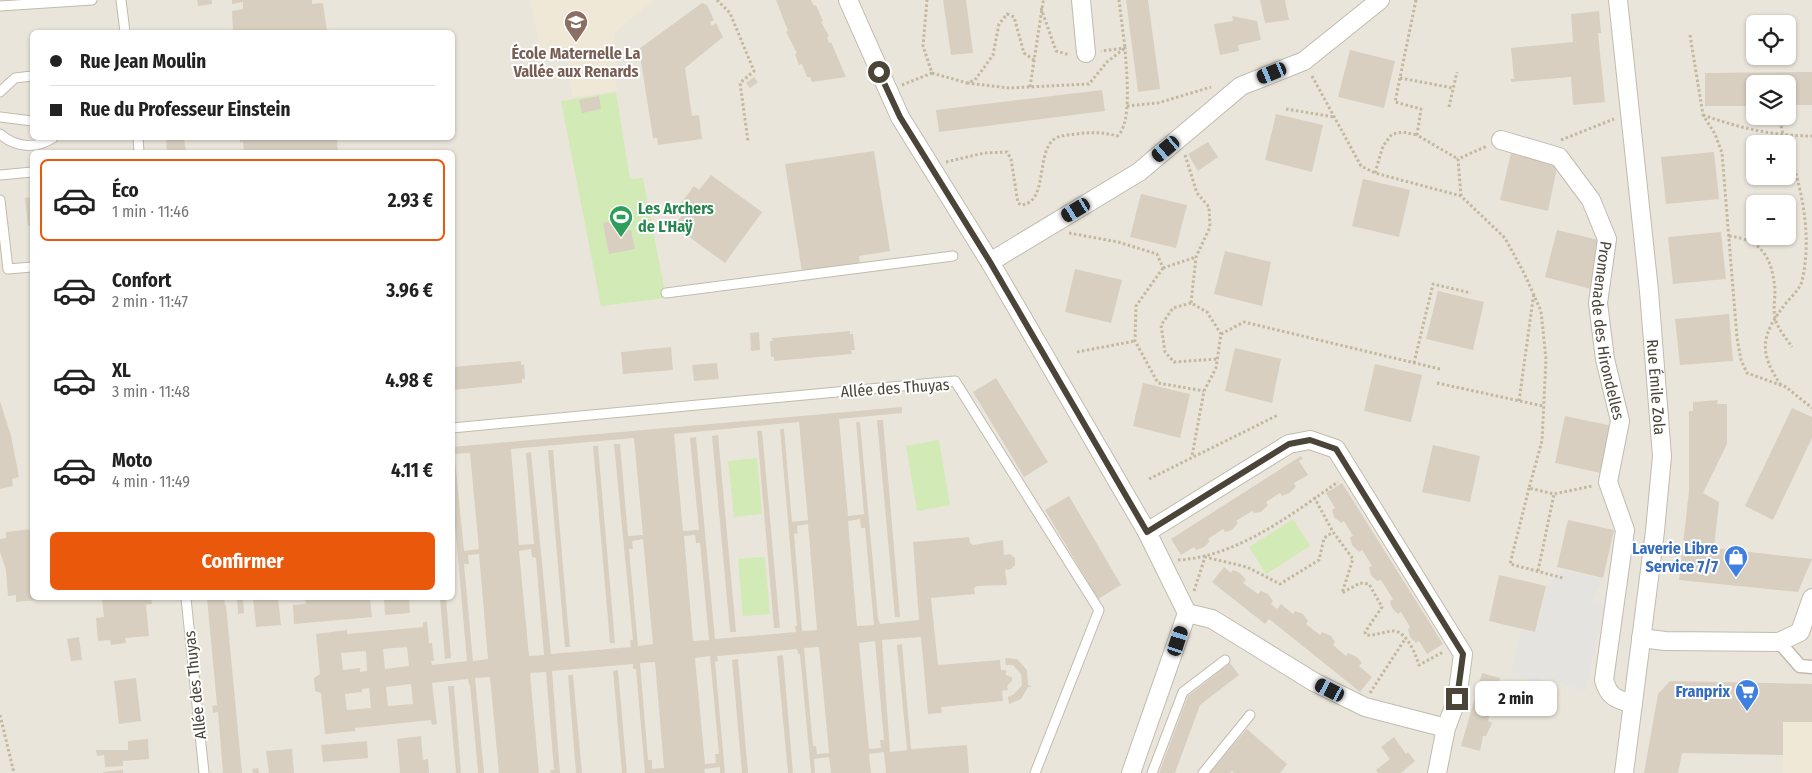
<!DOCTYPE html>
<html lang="fr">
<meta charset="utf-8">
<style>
body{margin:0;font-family:"Fira Sans Condensed",sans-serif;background:#f2f2f2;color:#222;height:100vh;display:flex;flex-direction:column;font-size:19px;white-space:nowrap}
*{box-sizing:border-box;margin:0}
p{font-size:16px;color:#767676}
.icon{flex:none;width:28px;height:28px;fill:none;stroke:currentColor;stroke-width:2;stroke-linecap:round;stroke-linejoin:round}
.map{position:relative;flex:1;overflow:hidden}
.side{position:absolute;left:30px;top:150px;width:425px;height:450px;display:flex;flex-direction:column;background:#fff;border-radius:8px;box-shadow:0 1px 4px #0004}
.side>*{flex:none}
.top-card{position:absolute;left:30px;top:30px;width:425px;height:110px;border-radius:8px;box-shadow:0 1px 4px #0004;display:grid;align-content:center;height:110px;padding:0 20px;background:#fff}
.fabs{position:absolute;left:1746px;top:15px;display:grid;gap:10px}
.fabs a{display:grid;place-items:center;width:50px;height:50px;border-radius:8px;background:#fff;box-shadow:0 1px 4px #0004;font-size:25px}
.end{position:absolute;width:22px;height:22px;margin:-11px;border:6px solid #4b4439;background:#fff;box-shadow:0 0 0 2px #fff}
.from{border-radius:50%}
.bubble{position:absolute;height:35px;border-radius:8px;background:#fff;box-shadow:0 1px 4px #0004;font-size:16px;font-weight:700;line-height:35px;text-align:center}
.car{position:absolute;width:15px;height:30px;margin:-15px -8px;border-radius:6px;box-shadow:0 0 4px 1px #0007;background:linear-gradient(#222 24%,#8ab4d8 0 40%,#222 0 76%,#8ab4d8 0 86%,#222 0)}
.top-card b{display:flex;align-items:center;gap:18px;height:48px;font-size:19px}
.top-card b+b{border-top:1px solid #e0e0e0}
.top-card i{width:12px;height:12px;background:#222}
ul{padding:9px 0 0;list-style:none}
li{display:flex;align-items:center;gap:15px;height:82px;margin:0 10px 8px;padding:0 10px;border:2px solid transparent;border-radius:8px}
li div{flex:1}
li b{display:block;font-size:19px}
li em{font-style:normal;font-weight:700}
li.active{border-color:#ea580c}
li>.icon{width:45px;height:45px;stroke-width:1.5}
.button{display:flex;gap:10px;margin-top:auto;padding:10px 20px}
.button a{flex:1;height:58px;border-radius:8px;background:#ea580c;color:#fff;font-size:20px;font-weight:700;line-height:58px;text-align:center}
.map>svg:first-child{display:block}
.residential{fill:#eae5da;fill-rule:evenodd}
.education{fill:#efe8d6}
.green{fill:#d2eab5}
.parking{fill:#e5e3e0}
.building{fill:#d8cfc1;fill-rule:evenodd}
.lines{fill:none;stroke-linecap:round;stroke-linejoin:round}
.service-casing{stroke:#c2bbae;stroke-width:11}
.pedestrian-casing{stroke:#c2bbae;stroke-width:15}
.minor-casing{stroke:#c2bbae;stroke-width:20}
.path{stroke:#c4b79f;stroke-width:3;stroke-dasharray:2.5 2.5;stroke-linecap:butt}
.service{stroke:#fff;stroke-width:9}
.pedestrian{stroke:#fff;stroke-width:12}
.minor{stroke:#fff;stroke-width:18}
.route{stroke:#4b4439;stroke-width:6}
.labels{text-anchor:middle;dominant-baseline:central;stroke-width:4;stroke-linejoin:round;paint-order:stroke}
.education-label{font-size:16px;font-weight:bold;fill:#785e54;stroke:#fff}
.leisure-label{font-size:16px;font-weight:bold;fill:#27864d;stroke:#fff;text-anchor:start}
.street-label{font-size:16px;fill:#4b4439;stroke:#fff}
.shop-label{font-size:16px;font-weight:bold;fill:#366cbe;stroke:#fff;text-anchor:end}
</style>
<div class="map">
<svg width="1812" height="773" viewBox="0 0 1812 773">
<rect width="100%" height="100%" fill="#f6f3ec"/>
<path class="residential" d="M 0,0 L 1812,0 L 1812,773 L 0,773 ZM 1755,24 L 1788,24 L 1788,56 L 1755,56 ZM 32,32 L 452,32 L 452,138 L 32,138 ZM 1755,84 L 1788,84 L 1788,116 L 1755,116 ZM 1755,144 L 1788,144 L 1788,176 L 1755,176 ZM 32,152 L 452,152 L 452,598 L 32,598 ZM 1755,204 L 1788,204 L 1788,236 L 1755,236 Z"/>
<g class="education">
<polygon points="530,0 655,0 617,30 614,36 617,90 573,97 565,49 541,52"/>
<rect x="1783" y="722" width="29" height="51"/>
</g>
<g class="green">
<polygon points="616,92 630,179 643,178 666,298 601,306 561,101"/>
<polygon points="939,440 950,505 917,511 906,446"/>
<polygon points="757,458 762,514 734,517 728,461"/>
<polygon points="1293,519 1310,546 1266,574 1249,547"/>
<polygon points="765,557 770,614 743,616 738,559"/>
</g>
<polygon class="parking" points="1563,570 1603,579 1593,600 1605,605 1585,692 1540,676 1538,684 1511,673 1521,630 1536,633 1547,586"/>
<g class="building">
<polygon points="197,0 212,0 212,4 198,6"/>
<polygon points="232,0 312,0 312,4 323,3 327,32 233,32 232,11 243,9 243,2 232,4"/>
<polygon points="776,0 811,0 814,6 816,5 823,21 821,22 829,36 827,37 829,43 831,42 846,77 812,82 810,77 807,77 802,64 799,65 795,54 797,53 786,32 788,31"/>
<polygon points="943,0 966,0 973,53 951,55"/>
<polygon points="1126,0 1148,0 1160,89 1138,92"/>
<polygon points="1260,0 1285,0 1289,20 1265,23"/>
<polygon points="702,3 707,5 714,20 710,22 712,26 716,23 723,37 685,68 692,116 699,115 702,139 658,145 657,138 653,138 639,49"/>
<polygon points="1599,11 1601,33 1598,33 1605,102 1573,105 1571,77 1511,82 1511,79 1514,79 1511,48 1573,42 1571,14"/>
<polygon points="1232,16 1257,21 1261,40 1238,45 1239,51 1220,55 1214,24 1233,21"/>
<polygon points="1751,42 1755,46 1755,52 1748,46"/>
<polygon points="1350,50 1395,61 1384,108 1338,97"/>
<polygon points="1812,72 1812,105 1788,105 1788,84 1755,84 1755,106 1705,106 1705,73"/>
<polygon points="754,77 758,82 750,88 746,83"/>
<polygon points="1102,90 1105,111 939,132 936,110"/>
<polygon points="599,96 601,109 582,113 579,100"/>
<polygon points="1276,114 1323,125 1312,172 1265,160"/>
<polygon points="166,138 184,138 186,152 167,152"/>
<polygon points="240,138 337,138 338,152 244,152 243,142 240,142"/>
<polygon points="1208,142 1218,157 1198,171 1188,154"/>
<polygon points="874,151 890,251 859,256 860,265 802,272 785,164"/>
<polygon points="1714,152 1719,199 1666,204 1661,157"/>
<polygon points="1511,153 1558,163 1548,211 1500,200"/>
<polygon points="711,175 762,212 725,263 674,226 686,210 680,205 694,186 699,190"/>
<polygon points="1363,179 1410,190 1399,237 1352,226"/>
<polygon points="1141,194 1187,205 1176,248 1130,237"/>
<polygon points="32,197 32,225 28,226 25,198"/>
<polygon points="623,218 625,231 631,230 635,249 609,254 603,223"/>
<polygon points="1557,230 1603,241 1591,289 1545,277"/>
<polygon points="1721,232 1726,279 1673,284 1668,237"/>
<polygon points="1225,251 1271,262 1262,306 1214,294"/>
<polygon points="1075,269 1122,280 1111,323 1065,312"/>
<polygon points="1438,291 1484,302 1473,350 1426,339"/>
<polygon points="1729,314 1733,361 1680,365 1675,319"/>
<polygon points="850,331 850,334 853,334 855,350 851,350 852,354 774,361 774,357 771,357 770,341 773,341 772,338"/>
<polygon points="759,332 760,350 751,351 750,333"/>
<polygon points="671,347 673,370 623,374 621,352"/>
<polygon points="1235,348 1281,359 1272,403 1225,391"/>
<polygon points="521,361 521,365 524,364 525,379 522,379 522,383 452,390 452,367"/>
<polygon points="717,363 719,379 694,381 692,365"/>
<polygon points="1375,364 1422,375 1411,422 1364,411"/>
<polygon points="996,378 1048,462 1024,477 973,392"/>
<polygon points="1143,383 1190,394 1180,438 1133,426"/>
<polygon points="1718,400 1717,404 1727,404 1727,444 1703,493 1719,502 1714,548 1812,559 1798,592 1679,580 1689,491 1689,411 1693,411 1693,402"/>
<polygon points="0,401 11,436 19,477 12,479 13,486 0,489"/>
<path d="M 902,407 L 902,413 L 839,419 L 848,516 L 864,514 L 856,422 L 860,422 L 878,618 L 880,624 L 919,620 L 913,542 L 969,537 L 970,543 L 973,545 L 1003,540 L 1004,555 L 1010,554 L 1015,558 L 1015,565 L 1011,569 L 1005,570 L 1007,585 L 977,586 L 974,588 L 975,594 L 931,598 L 938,665 L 1000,660 L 1001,670 L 1006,670 L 1006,675 L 1012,677 L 1012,681 L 1007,686 L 1008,690 L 1002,691 L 1003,701 L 941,707 L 942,713 L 928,714 L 921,637 L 882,640 L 890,752 L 907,750 L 897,645 L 902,644 L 911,749 L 967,745 L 969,773 L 886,773 L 884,752 L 869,754 L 871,773 L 831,773 L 829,757 L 814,759 L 815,773 L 811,773 L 800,654 L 798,654 L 797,649 L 717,656 L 718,661 L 715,662 L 725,773 L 720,773 L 720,767 L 704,769 L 705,773 L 645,773 L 636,669 L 633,669 L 633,664 L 552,671 L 560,773 L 551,773 L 550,770 L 554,770 L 546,672 L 530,673 L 539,773 L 499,773 L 490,677 L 475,678 L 484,773 L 478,773 L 470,684 L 469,685 L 468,679 L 432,683 L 437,724 L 432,725 L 431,720 L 355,728 L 355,731 L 325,734 L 321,693 L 315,691 L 314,678 L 320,674 L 316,634 L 347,630 L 347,634 L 423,627 L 423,622 L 427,622 L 429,643 L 432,643 L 434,661 L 431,661 L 432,665 L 467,661 L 452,491 L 452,459 L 455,459 L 464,551 L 479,549 L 470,453 L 452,454 L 452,447 ZM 799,422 L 808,520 L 792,522 L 784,429 L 780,429 L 797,626 L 795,626 L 796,632 L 715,639 L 696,437 L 690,438 L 699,530 L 683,531 L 674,434 ZM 634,438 L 643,535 L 628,536 L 620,444 L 614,444 L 633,640 L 630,640 L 631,647 L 551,654 L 531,452 L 526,453 L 534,544 L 519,545 L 511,449 ZM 860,519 L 861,528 L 865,528 L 874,625 L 857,626 L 848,521 ZM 808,524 L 817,630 L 802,631 L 794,534 L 798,533 L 797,526 ZM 695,535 L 696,543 L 700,543 L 709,640 L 693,641 L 684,536 ZM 643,539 L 653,644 L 638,646 L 629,549 L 633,549 L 632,541 ZM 531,549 L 532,557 L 536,558 L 544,655 L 529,656 L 519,551 ZM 479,554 L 488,659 L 473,661 L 464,564 L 469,564 L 468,555 ZM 875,641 L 884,740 L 880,740 L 881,748 L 869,749 L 859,643 ZM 407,647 L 409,666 L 385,669 L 383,649 ZM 819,647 L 829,753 L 817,754 L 816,746 L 813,746 L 804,648 ZM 366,651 L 367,671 L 360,672 L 360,668 L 343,670 L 341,653 ZM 710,656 L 719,754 L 715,754 L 716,763 L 705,764 L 695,658 ZM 655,662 L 664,768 L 652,769 L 652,760 L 648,760 L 640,663 ZM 411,684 L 413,704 L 388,706 L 386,687 ZM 369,688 L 371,708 L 347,710 L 345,694 L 362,692 L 362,689 Z"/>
<polygon points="1792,408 1812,417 1812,438 1773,520 1745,506"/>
<polygon points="1565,416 1612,426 1601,473 1555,463"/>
<polygon points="877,420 883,420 900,617 895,617"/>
<polygon points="757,431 762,431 780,628 774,628"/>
<polygon points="718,435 736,632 730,632 712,436"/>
<polygon points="1433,445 1480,456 1470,502 1422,492"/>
<polygon points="593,446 598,446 615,643 610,643"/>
<polygon points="548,450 553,450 570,647 565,647"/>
<polygon points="1301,456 1303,459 1299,461 1308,475 1294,483 1296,487 1289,493 1282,496 1280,493 1266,502 1268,505 1261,512 1254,513 1252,511 1236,521 1238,523 1232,530 1225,532 1223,529 1208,539 1210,541 1204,547 1196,550 1194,547 1181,555 1171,539"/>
<polygon points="1342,483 1443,644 1427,654 1419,641 1416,643 1410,637 1408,629 1410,627 1401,612 1398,614 1392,608 1390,601 1393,599 1381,580 1377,581 1371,575 1369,567 1372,566 1362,550 1359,552 1352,545 1350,537 1353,536 1344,521 1341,523 1334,517 1332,510 1335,508 1326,493"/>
<polygon points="1069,496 1121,585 1098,599 1045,510"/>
<polygon points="1568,520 1614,530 1603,578 1557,567"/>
<polygon points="32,529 32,598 37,598 37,600 16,602 16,595 8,596 6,570 0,552 0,539 6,538 6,532"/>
<polygon points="1224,567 1231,573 1233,570 1240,573 1246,580 1243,583 1258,594 1261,591 1268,594 1273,601 1271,604 1277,609 1281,604 1293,614 1295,611 1303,614 1308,621 1306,624 1320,635 1322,632 1331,636 1335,642 1333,645 1346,656 1348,653 1357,657 1362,663 1359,666 1372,677 1360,692 1269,619 1265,624 1212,582"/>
<polygon points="1499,575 1546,586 1535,632 1489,621"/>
<polygon points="102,598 151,598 152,604 146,605 149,636 125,638 126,643 111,645 110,640 98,641 96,618 104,617"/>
<polygon points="207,598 224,598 225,605 226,605 242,773 223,773 218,712 213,713 212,706 217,705"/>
<polygon points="237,598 243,598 244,613 238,614"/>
<polygon points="253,598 278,598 281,625 256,627"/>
<polygon points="305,598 370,599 372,617 294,624 293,605 306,604"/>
<polygon points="384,598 409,598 410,613 385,615"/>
<polygon points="440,598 446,598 451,658 445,659"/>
<polygon points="79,637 82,660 71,661 67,639"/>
<polygon points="783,655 793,773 788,773 777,656"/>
<polygon points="1005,658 1017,659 1027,670 1028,685 1032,687 1028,687 1021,699 1009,704 1008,697 1014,694 1022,685 1021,674 1013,665 1006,665"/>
<polygon points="738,659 748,773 742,773 732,660"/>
<polygon points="1230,663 1239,675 1200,705 1175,773 1159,773 1188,696"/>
<polygon points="618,670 627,773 622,773 613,671"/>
<polygon points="1482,673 1500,678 1497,689 1500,690 1500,698 1496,705 1492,705 1488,721 1492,723 1486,736 1483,736 1480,751 1461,746"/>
<polygon points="568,675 573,675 582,773 576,773"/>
<polygon points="136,678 141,721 119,724 114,681"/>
<polygon points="1670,681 1812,684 1812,722 1783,722 1783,755 1682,753 1678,773 1644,773 1658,694"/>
<polygon points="448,686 454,686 461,773 456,773"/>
<polygon points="1247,729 1287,764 1280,773 1234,773 1232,771 1230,773 1209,773"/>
<polygon points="421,736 423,760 428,759 429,773 400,773 397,739"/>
<polygon points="1394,737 1406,754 1408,752 1415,761 1401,773 1378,773 1376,770 1390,759 1381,747"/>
<polygon points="148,739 149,759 123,761 123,766 105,767 104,755 97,756 96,750 128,750 128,741"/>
<polygon points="367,741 368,758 323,762 321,745"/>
<polygon points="292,749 294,773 269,773 266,751"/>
<polygon points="258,768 259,773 253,773 252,769"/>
<polygon points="123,770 123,773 103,773 103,772"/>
</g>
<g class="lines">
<g class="service-casing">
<g id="service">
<polyline points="121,0 125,32"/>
<polyline points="0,6 92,0"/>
<polyline points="0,92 15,78 32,76"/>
<polyline points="0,117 32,121"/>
<path d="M 0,134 C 16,148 36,149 53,138"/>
<polyline points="138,138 139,152"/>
<polyline points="0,175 32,172"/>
<polyline points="0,200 8,269 32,267"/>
<polyline points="666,293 953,256"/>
<polyline points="452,428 955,381 1099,610 1035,773"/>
<polyline points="186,598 204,773"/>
<polyline points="1152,773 1183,692 1225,660"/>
<polyline points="1203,773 1250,715"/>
</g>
</g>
<g class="pedestrian-casing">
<polyline id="pedestrian" points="1779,642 1800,666 1812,667"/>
</g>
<g class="minor-casing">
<g id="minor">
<polyline points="848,0 900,117 990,262 1147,532 1187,613 1131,773"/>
<polyline points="1081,0 1086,53"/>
<path id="s1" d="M 1618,0 L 1649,291 L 1662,456 L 1655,531 L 1624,773"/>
<path id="s2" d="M 1501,140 L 1559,157 L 1591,200 L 1607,239 L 1598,303 L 1605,359 L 1620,421 L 1608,482 L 1625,530 L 1604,680 C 1609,698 1617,699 1633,704"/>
<polyline points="990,262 1139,172 1241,86 1304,61 1380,0"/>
<polyline points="1147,532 1289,444 1310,440 1336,449 1463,654 1457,699 1446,728 1437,773"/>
<polyline points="1187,613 1212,619 1314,682 1365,707 1446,728"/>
<polyline points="1641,638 1665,641 1779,642 1800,632 1812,598"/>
</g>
</g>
<g class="path">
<polyline points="717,0 730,13 754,71 740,83 748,141"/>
<polyline points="1416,0 1395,102 1421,109 1417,135 1458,159"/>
<polyline points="1041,8 1056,51 1070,55"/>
<polyline points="1690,35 1703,115 1715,134 1722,153 1737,338 1741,360 1747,373 1786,387 1812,408"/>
<polyline points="932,73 967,83 975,80 993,55 999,24 1007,14 1014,17 1024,53 1034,60"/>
<polyline points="1312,76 1361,166 1375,173 1461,196 1505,238 1524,273 1541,311 1546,359 1542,441 1529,488 1554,494 1592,486"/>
<polyline points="1400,78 1453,88"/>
<polyline points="967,83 1009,88 1089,84 1107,62 1125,48 1119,0"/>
<polyline points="902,85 932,73 923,46 927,0"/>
<polyline points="1030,87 1043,2 1046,0"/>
<polyline points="1127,106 1158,103 1211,87"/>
<polyline points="1449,107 1457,72"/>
<polyline points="1286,109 1334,117"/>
<path d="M 1703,115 C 1739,128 1774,136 1812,136"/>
<polyline points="1779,116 1785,144"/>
<polyline points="1561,140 1614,119"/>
<polyline points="1185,155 1197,193 1209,207 1210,227 1196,257 1191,303 1207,312 1221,334 1216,368 1204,391 1192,456"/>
<path d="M 946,162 L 984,153 L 1007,152 L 1011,159 L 1018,203 L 1021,205 C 1048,203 1036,155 1053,140 C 1059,135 1068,135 1076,134 C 1091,132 1103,132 1117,136 C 1133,125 1126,67 1125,48 L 1101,51"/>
<polyline points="1375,173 1383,146 1392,134 1403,132 1417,135"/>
<polyline points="1461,196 1458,159 1487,146"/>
<polyline points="1069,233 1118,242 1157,254 1163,268"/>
<path d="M 1729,236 C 1762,240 1772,257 1775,290 C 1775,299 1773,309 1775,317 C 1776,327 1787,339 1792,347"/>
<polyline points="1163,268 1136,306 1135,341 1158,383 1204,391"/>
<polyline points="1163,268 1196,257"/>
<polyline points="1191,303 1173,308 1161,325 1165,352 1174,362 1217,359"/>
<polyline points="1221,334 1244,322 1440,369"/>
<polyline points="1077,352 1135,341"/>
<polyline points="1414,363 1433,284 1471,293"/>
<polyline points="1437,383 1543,406"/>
<path d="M 1781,385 C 1758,352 1761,335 1786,303 C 1791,297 1800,289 1802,281 C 1812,238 1803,191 1788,149"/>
<polyline points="1519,401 1534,292"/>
<polyline points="1149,479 1278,415"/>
<polyline points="1529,488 1510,564 1563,578"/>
<path d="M 1314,497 L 1333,532 L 1353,559 L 1342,593 L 1360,583 L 1369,584 L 1382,607 L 1365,632 L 1366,635 C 1376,636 1385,631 1394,631 C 1407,632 1416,655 1419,665 L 1443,652"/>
<path d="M 1178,560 C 1236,557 1291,515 1338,482"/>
<polyline points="1538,571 1554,494"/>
<polyline points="1194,591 1205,557 1247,567 1280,584 1319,560 1324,538 1333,532"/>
<polyline points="1370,693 1405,639"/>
<polyline points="0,715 14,773"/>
</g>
<use href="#service" class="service"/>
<use href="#pedestrian" class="pedestrian"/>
<use href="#minor" class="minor"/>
</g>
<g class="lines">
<polyline class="route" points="879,72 900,117 990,262 1147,532 1289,444 1310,440 1336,449 1463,654 1457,699"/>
</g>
<defs>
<g id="school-pin" transform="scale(1.25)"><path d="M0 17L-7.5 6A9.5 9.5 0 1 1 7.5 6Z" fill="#8d6e63" stroke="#fff"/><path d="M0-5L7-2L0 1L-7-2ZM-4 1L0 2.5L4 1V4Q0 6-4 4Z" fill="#fff"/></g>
<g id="stadium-pin" transform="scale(1.25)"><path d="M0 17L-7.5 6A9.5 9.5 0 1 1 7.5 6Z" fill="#2e9e5b" stroke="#fff"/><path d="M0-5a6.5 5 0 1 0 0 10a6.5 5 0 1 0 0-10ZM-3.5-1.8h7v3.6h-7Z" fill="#fff"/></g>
<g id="shop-pin" transform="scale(1.25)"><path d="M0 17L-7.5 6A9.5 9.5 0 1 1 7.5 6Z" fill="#3f7fe0" stroke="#fff"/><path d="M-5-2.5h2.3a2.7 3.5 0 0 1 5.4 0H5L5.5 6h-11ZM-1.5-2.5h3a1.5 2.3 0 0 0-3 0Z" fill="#fff"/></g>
<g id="supermarket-pin" transform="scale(1.25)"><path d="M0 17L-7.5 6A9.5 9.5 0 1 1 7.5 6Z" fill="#3f7fe0" stroke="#fff"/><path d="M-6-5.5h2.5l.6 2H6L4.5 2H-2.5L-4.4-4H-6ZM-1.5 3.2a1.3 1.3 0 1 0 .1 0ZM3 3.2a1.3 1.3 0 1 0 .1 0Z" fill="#fff"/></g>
</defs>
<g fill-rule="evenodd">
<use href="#school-pin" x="576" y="22"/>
<use href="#stadium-pin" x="621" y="217"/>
<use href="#shop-pin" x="1736" y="557"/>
<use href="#supermarket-pin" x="1747" y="691"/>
</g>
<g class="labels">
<g class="education-label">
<text x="576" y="53">École Maternelle La<tspan x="576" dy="18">Vallée aux Renards</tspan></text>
</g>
<g class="leisure-label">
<text x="638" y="208">Les Archers<tspan x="638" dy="18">de L'Haÿ</tspan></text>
</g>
<g class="street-label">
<text stroke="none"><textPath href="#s2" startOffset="249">Promenade des Hirondelles</textPath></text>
<text stroke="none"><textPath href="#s1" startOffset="389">Rue Émile Zola</textPath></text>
<text transform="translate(895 388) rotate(-4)">Allée des Thuyas</text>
<text transform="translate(195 685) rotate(-96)">Allée des Thuyas</text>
</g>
<g class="shop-label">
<text x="1718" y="548">Laverie Libre<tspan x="1718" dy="18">Service 7/7</tspan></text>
<text x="1730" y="691">Franprix</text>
</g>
</g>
</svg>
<div class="fabs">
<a><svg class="icon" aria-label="locate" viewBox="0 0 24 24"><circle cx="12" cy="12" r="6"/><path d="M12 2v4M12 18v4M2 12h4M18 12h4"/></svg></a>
<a><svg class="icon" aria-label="layers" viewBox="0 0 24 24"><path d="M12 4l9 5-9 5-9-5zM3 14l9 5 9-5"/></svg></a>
<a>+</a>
<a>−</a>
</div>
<i class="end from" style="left:879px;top:72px"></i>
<i class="end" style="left:1457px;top:699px"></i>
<div class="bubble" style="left:1475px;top:681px;width:82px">2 min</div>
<i class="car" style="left:1272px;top:73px;rotate:248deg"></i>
<i class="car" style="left:1166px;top:149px;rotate:230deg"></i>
<i class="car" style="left:1076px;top:210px;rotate:239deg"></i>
<i class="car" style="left:1178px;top:641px;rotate:18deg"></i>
<i class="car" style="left:1330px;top:690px;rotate:297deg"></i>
<div class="top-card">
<b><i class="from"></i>Rue Jean Moulin</b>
<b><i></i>Rue du Professeur Einstein</b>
</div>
<section class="side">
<ul>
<li class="active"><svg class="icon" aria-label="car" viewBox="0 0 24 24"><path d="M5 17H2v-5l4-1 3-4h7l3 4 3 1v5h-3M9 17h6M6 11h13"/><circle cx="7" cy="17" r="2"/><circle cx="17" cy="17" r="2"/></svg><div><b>Éco</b><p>1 min · 11:46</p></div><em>2.93 €</em></li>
<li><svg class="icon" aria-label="car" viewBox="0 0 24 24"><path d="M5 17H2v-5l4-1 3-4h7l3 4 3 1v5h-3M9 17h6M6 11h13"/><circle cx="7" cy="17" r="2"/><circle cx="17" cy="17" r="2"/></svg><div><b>Confort</b><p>2 min · 11:47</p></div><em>3.96 €</em></li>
<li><svg class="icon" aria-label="car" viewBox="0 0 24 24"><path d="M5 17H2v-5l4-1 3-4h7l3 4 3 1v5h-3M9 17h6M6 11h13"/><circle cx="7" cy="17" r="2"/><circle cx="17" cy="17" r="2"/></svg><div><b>XL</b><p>3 min · 11:48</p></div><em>4.98 €</em></li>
<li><svg class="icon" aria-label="car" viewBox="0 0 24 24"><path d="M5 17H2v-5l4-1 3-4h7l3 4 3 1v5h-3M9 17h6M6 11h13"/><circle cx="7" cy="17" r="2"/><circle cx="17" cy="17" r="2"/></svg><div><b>Moto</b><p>4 min · 11:49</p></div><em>4.11 €</em></li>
</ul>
<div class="button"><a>Confirmer</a></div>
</section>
</div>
